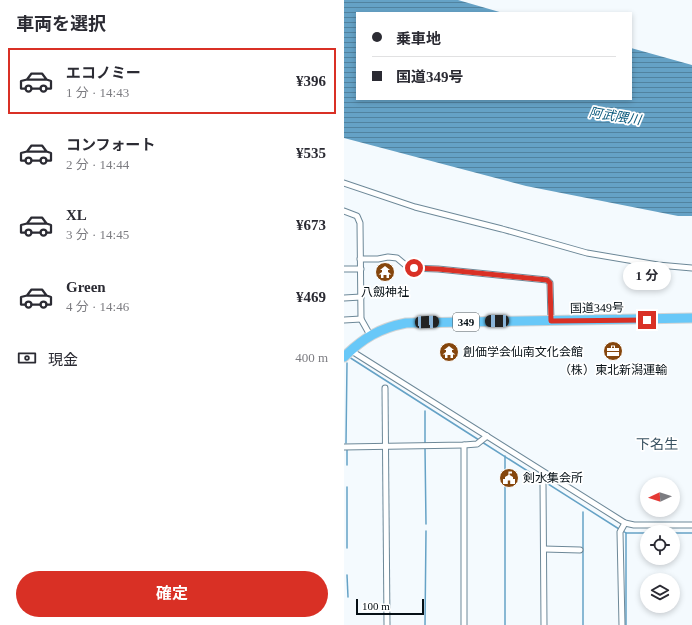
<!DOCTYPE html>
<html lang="ja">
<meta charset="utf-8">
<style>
body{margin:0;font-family:"Times New Roman","Noto Sans JP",serif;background:#f2f2f3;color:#2b2b33;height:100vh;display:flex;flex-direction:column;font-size:15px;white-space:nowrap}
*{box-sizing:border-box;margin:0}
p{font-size:13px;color:#7c7c81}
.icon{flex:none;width:22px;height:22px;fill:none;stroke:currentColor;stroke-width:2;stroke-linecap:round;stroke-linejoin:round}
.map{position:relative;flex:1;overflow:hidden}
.side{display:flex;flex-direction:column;background:#fff;width:344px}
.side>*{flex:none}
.banner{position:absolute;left:12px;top:12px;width:276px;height:88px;border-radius:0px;box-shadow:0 2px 6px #0003;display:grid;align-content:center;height:88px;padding:0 16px;background:#fff}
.needle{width:26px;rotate:266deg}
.fabs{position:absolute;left:296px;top:477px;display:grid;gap:8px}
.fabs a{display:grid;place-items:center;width:40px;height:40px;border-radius:50%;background:#fff;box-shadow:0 2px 6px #0003;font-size:20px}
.scale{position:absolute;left:12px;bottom:10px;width:68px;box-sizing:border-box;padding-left:4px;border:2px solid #061016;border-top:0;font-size:11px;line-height:14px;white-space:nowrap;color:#061016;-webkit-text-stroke:3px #fff;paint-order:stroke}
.end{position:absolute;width:18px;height:18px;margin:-9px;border:5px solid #d93025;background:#fff;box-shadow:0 0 0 2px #fff}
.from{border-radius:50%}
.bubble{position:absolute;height:28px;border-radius:14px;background:#fff;box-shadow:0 2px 6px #0003;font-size:13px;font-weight:700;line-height:28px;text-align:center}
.car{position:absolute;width:12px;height:24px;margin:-12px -6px;border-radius:5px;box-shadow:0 0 3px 1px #0007;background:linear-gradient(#222 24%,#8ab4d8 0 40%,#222 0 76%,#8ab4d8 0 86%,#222 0)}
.banner b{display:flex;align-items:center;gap:14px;height:38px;font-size:15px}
.banner b+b{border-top:1px solid #e1e1e2}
.banner i{width:10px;height:10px;background:#2b2b33}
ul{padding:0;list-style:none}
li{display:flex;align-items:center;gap:12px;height:66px;margin:0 8px 6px;padding:0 8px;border:2px solid transparent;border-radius:0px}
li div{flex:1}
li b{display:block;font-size:15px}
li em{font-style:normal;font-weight:700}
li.current{border-color:#d93025}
li>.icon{width:36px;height:36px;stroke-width:1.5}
h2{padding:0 16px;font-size:18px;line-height:48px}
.pay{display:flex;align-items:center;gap:10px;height:44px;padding:0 16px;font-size:15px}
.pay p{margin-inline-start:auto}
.primary-button{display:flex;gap:8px;margin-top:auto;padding:8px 16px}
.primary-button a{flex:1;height:46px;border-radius:24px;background:#d93025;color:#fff;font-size:16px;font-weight:700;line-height:46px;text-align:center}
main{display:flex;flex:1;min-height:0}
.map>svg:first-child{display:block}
.water{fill:url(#water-rules)}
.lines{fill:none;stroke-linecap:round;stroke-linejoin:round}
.stream{stroke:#65a2c6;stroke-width:1.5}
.minor-casing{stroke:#6d8898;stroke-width:7}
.trunk-casing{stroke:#d2d4d5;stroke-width:11}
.minor{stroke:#fff;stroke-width:5}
.trunk{stroke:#68c8f8;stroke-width:9}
.route{stroke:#d93025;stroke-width:5}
.labels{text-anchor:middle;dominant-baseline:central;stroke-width:3.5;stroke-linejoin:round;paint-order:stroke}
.shield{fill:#fff;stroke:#51585c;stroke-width:1}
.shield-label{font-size:11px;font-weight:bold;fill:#061016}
.poi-label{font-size:12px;fill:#061016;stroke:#fff}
.street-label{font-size:12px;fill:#061016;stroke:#fff}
.water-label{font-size:13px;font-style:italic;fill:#0b5a7d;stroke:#fff}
.quarter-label{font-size:14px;fill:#385160;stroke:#fff}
</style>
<main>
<section class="side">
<h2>車両を選択</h2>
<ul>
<li class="current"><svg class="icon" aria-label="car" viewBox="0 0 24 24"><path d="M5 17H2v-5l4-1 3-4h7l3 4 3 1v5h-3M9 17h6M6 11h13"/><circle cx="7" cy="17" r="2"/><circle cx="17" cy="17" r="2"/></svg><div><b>エコノミー</b><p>1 分 · 14:43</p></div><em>¥396</em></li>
<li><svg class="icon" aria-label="car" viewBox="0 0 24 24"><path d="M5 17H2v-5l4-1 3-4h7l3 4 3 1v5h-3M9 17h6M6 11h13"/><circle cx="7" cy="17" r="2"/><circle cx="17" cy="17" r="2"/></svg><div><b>コンフォート</b><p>2 分 · 14:44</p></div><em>¥535</em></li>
<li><svg class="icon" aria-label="car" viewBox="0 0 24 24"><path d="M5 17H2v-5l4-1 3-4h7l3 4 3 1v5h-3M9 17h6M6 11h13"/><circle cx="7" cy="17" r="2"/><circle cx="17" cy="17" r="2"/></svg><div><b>XL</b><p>3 分 · 14:45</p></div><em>¥673</em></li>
<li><svg class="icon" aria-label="car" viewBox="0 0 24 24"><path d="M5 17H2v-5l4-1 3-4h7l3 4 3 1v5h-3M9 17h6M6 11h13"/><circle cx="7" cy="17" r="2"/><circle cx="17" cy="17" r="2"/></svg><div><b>Green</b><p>4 分 · 14:46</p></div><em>¥469</em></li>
</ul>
<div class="pay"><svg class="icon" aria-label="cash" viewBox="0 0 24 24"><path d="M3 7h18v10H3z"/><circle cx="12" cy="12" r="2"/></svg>現金<p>400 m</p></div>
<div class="primary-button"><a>確定</a></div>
</section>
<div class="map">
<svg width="348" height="625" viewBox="0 0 348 625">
<defs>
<pattern id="water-rules" width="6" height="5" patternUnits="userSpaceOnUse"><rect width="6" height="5" fill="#65a2c6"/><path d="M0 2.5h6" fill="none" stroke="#5183a0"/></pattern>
</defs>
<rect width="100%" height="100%" fill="#f4fafe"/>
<polygon class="water" points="0,0 114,0 159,13 13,13 13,99 287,99 287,48 348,65 348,216 334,216 182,186 0,138"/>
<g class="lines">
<g class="stream">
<polyline points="5,357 135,440"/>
<polyline points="81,411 81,443"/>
<polyline points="138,442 275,529"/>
<polyline points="2,443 3,363"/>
<polyline points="81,448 82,524"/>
<polyline points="161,456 161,625"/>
<polyline points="3,465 3,449"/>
<polyline points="3,487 3,548"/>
<polyline points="279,531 282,533 303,533"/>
<polyline points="282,533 282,625"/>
<polyline points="329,533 348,533"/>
<polyline points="3,575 4,597"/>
<polyline points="81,625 82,531"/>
<polyline points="239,625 239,512"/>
</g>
<g class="minor-casing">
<g id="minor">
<polyline points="0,183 71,207 158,229 243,253 314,265 348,268"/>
<polyline points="0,211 13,216 16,223 17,319 26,335"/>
<polyline points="16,259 34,259 44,257 53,258 65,268 94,269 203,280 206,283 207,321"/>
<polyline points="0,269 17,269"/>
<polyline points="0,298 17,297"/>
<polyline points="0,320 17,319"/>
<polyline points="6,350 281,523 290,525 348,525"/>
<polyline points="41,388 43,625"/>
<polyline points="0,447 120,445 133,444 143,436"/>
<polyline points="199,483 200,625"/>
<polyline points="200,549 236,550"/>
<polyline points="120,625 120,445"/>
<polyline points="278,625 276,532 281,523"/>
</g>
</g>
<g class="trunk-casing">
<path id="trunk" d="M 0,357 C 19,338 36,328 62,323 L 348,318"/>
</g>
<use href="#minor" class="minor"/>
<use href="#trunk" class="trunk"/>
</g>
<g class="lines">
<polyline class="route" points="70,268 94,269 203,280 206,283 207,321 303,320"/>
</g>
<defs>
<g id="temple-disc" transform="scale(1)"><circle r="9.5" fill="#85460d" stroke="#fff"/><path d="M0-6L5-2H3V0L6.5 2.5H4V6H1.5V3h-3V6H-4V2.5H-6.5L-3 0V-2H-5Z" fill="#fff"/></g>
<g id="office-disc" transform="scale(1)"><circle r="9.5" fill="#85460d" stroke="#fff"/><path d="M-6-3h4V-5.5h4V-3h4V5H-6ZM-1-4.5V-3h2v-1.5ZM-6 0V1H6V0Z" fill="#fff"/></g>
<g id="civic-disc" transform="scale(1)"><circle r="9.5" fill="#85460d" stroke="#fff"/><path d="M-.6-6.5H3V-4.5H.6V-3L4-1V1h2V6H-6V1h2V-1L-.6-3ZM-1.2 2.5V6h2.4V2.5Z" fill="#fff"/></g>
</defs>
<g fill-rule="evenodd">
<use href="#temple-disc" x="41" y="272"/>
<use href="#office-disc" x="269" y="351"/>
<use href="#temple-disc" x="105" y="352"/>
<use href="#civic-disc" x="165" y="478"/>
</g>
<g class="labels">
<rect class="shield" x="109" y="313" width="26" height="18" rx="3"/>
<g class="shield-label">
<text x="122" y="322">349</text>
</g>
<g class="poi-label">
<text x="41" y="292">八劔神社</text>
<text x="119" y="352" text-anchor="start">創価学会仙南文化会館</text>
<text x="269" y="370">（株）東北新潟運輸</text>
<text x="179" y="478" text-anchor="start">剣水集会所</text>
</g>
<g class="street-label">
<text transform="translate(253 308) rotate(-1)">国道349号</text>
</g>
<g class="water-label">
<text transform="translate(271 116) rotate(9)">阿武隈川</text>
</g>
<g class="quarter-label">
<text x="313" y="444">下名生</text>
</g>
</g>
</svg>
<div class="fabs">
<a><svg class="needle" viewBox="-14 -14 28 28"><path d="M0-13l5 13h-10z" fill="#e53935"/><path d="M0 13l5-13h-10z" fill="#7c7c81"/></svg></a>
<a><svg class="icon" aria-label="locate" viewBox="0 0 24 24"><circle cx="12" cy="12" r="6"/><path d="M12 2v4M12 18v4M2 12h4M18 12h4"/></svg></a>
<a><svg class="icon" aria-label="layers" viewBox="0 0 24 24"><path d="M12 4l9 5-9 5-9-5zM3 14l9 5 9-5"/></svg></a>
</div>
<div class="scale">100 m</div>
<i class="end from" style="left:70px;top:268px"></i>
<i class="end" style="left:303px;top:320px"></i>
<div class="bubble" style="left:279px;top:262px;width:48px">1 分</div>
<i class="car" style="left:153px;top:321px;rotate:269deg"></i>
<i class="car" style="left:83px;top:322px;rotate:88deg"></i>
<div class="banner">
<b><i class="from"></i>乗車地</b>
<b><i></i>国道349号</b>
</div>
</div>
</main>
